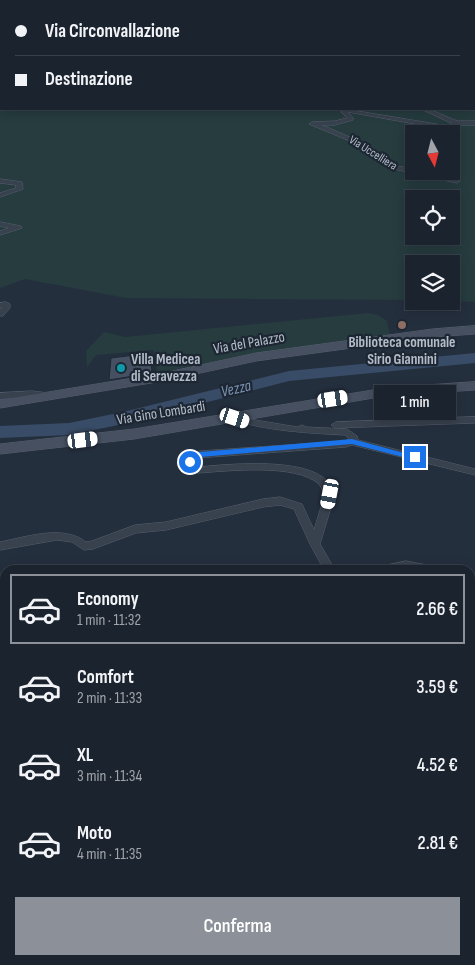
<!DOCTYPE html>
<html lang="it">
<meta charset="utf-8">
<style>
body{margin:0;font-family:"Sofia Sans Condensed",sans-serif;background:#282f3a;color:#f1f3f6;height:100vh;display:flex;flex-direction:column;font-size:19px;white-space:nowrap}
*{box-sizing:border-box;margin:0}
p{font-size:16px;color:#a0a4aa}
.icon{flex:none;width:28px;height:28px;fill:none;stroke:currentColor;stroke-width:2;stroke-linecap:round;stroke-linejoin:round}
.map{position:relative;flex:1;overflow:hidden}
.sheet{position:absolute;left:0px;top:565px;width:475px;height:400px;display:flex;flex-direction:column;background:#1b232e;border-radius:15px 15px 0 0;box-shadow:0 2px 12px #0003,0 0 0 1px #39404a}
.sheet>*{flex:none}
.hud{position:absolute;left:0px;top:0px;width:475px;height:110px;box-shadow:0 2px 12px #0003,0 0 0 1px #39404a;display:grid;align-content:center;height:110px;padding:0 15px;background:#1b232e}
.needle{width:32px;rotate:173deg}
.controls{position:absolute;left:405px;top:125px;display:grid;gap:10px}
.controls a{display:grid;place-items:center;width:55px;height:55px;border-radius:0px;background:#1b232e;box-shadow:0 2px 12px #0003,0 0 0 1px #39404a;font-size:25px}
.end{position:absolute;width:22px;height:22px;margin:-11px;border:6px solid #1a73e8;background:#fff;box-shadow:0 0 0 2px #fff}
.from{border-radius:50%}
.bubble{position:absolute;height:35px;border-radius:0px;background:#1b232e;box-shadow:0 2px 12px #0003,0 0 0 1px #39404a;font-size:16px;font-weight:600;line-height:35px;text-align:center}
.car{position:absolute;width:15px;height:30px;margin:-15px -8px;border-radius:6px;box-shadow:0 0 4px 1px #0007;background:linear-gradient(#fff 24%,#345 0 40%,#fff 0 76%,#345 0 86%,#fff 0)}
.hud b{display:flex;align-items:center;gap:18px;height:48px;font-size:19px}
.hud b+b{border-top:1px solid #39404a}
.hud i{width:12px;height:12px;background:#f1f3f6}
ul{padding:9px 0 0;list-style:none}
li{display:flex;align-items:center;gap:15px;height:70px;margin:0 10px 8px;padding:0 5px;border:2px solid transparent;border-radius:0px}
li div{flex:1}
li b{display:block;font-size:19px}
li em{font-style:normal;font-weight:600}
li.active{border-color:#8c9099}
li>.icon{width:45px;height:45px;stroke-width:1.5}
.primary-button{display:flex;gap:10px;margin-top:auto;padding:10px 15px}
.primary-button a{flex:1;height:58px;border-radius:0px;background:#8c9099;color:#fff;font-size:20px;font-weight:600;line-height:58px;text-align:center}
.map>svg:first-child{display:block}
.green{fill:#263c3f;fill-rule:evenodd}
.lines{fill:none;stroke-linecap:round;stroke-linejoin:round}
.river{fill:#394c67;fill-rule:evenodd}
.building{fill:#455162;stroke:#1f2835}
.minor-casing{stroke:#565f6c;stroke-width:1}
.secondary-casing{stroke:#565f6c;stroke-width:1}
.minor{fill:#38414e;fill-rule:evenodd}
.secondary{fill:#465061;fill-rule:evenodd}
.route{fill:#1a73e8}
.education-dot{fill:#8d6e63;stroke:#1d2633;stroke-width:2}
.culture-dot{fill:#0f9aa8;stroke:#1d2633;stroke-width:2}
.labels{text-anchor:middle;dominant-baseline:central;stroke-width:4.5;stroke-linejoin:round;paint-order:stroke}
.far-street-label{font-size:12px;fill:#b4bcc9;stroke:#1d2633}
.poi-label{font-size:15px;font-weight:bold;fill:#b4bcc9;stroke:#1d2633}
.street-label{font-size:15px;fill:#b4bcc9;stroke:#1d2633}
.water-label{font-size:16px;font-style:italic;fill:#7c92b1;stroke:#1d2633}
</style>
<div class="map">
<svg width="475" height="965" viewBox="0 0 475 965">
<rect width="100%" height="100%" fill="#242f3e"/>
<g class="green">
<path d="M 0,0 L 373,1 L 1,1 L 1,109 L 474,109 L 475,43 L 475,302 L 451,301 L 451,264 L 414,264 L 414,300 L 126,298 L 25,279 L 0,288 ZM 414,134 L 451,134 L 451,171 L 414,171 ZM 414,199 L 451,199 L 451,236 L 414,236 Z"/>
<polygon points="368,313 378,315 387,321 390,335 252,354 157,373 154,350 96,355 87,367 86,351 104,332 125,337"/>
<polygon points="470,663 475,667 475,965 0,965 0,671 5,670 5,960 470,960"/>
</g>
<g class="lines">
<g class="river">
<polygon points="424,0 437,0 438,1 425,1"/>
<rect x="474" y="11" width="1" height="7"/>
<polygon points="475,353 475,363 289,381 123,424 69,435 0,438 0,426 69,423 123,412 289,371"/>
</g>
</g>
<polygon class="building" points="150,353 152,373 109,380 111,358"/>
<g class="lines">
<g class="minor-casing">
<g id="minor">
<polygon points="379,0 398,0 399,1 381,1"/>
<rect x="474" y="23" width="1" height="4"/>
<rect x="474" y="49" width="1" height="4"/>
<rect x="474" y="67" width="1" height="4"/>
<rect x="474" y="104" width="1" height="4"/>
<polygon points="345,109 448,126 451,123 421,109 429,109 457,121 475,121 475,125 457,125 449,130 348,112 354,119 353,120 335,125 322,125 368,145 398,166 460,181 457,183 394,169 364,147 309,124 312,122 335,121 347,118 341,112"/>
<polygon points="0,179 22,182 23,189 0,197 0,193 16,188 16,185 0,183"/>
<polygon points="0,222 21,226 22,228 0,235 0,231 9,228 0,226"/>
<polygon points="6,302 10,304 10,308 3,316 0,316 0,309 2,307 0,307 0,303"/>
<polygon points="32,391 49,393 54,396 49,399 32,397 0,399 0,393"/>
<path d="M 235,415 L 249,419 L 297,427 L 302,425 L 306,427 L 347,429 L 357,436 L 358,440 L 475,469 L 475,475 L 352,445 L 346,447 L 197,458 L 195,462 L 199,467 C 229,464 305,457 327,481 C 330,485 333,490 335,494 L 320,544 L 335,570 L 324,570 L 310,544 L 294,509 L 280,505 L 263,507 L 166,530 L 136,533 L 93,549 L 84,550 L 72,542 L 57,540 L 0,550 L 0,542 C 27,537 63,524 86,542 L 92,541 L 135,525 L 166,522 L 263,499 L 280,497 L 302,504 L 314,530 L 325,494 C 323,491 321,487 319,484 C 295,463 228,471 198,473 L 190,470 L 185,462 L 190,454 L 200,451 L 345,441 L 349,439 L 345,435 C 306,433 269,431 232,420 L 230,418 L 232,416 Z"/>
<polygon points="475,417 475,423 336,428 331,425 336,422"/>
<polygon points="406,561 432,566 436,567 437,570 378,570 379,567"/>
<polygon points="470,652 475,654 475,665 470,663"/>
</g>
</g>
<g class="secondary-casing">
<g id="secondary">
<polygon points="475,326 475,334 433,337 256,361 163,381 0,408 0,400 163,373 256,353 433,329"/>
<polygon points="475,382 475,390 385,396 134,439 0,454 0,444 134,429 385,388"/>
</g>
</g>
<use href="#minor" class="minor"/>
<use href="#secondary" class="secondary"/>
</g>
<polygon class="route" points="352,439 419,457 415,460 352,444 200,457 196,458 193,464 186,462 190,454 200,452"/>
<circle class="education-dot" cx="402" cy="325" r="5"/>
<circle class="culture-dot" cx="121" cy="368" r="5"/>
<g class="labels">
<g class="far-street-label">
<text transform="translate(373 153) rotate(32)">Via Uccelliera</text>
</g>
<g class="poi-label">
<text x="402" y="342">Biblioteca comunale<tspan x="402" dy="17">Sirio Giannini</tspan></text>
<text x="131" y="359" text-anchor="start">Villa Medicea<tspan x="131" dy="17">di Seravezza</tspan></text>
</g>
<g class="street-label">
<text transform="translate(249 343) rotate(-10)">Via del Palazzo</text>
<text transform="translate(161 413) rotate(-9)">Via Gino Lombardi</text>
</g>
<g class="water-label">
<text transform="translate(236 389) rotate(-13)">Vezza</text>
</g>
</g>
</svg>
<div class="controls">
<a><svg class="needle" viewBox="-14 -14 28 28"><path d="M0-13l5 13h-10z" fill="#e53935"/><path d="M0 13l5-13h-10z" fill="#a0a4aa"/></svg></a>
<a><svg class="icon" aria-label="locate" viewBox="0 0 24 24"><circle cx="12" cy="12" r="6"/><path d="M12 2v4M12 18v4M2 12h4M18 12h4"/></svg></a>
<a><svg class="icon" aria-label="layers" viewBox="0 0 24 24"><path d="M12 4l9 5-9 5-9-5zM3 14l9 5 9-5"/></svg></a>
</div>
<i class="end from" style="left:190px;top:462px"></i>
<i class="end" style="left:415px;top:457px"></i>
<div class="bubble" style="left:374px;top:385px;width:82px">1 min</div>
<i class="car" style="left:333px;top:399px;rotate:81deg"></i>
<i class="car" style="left:235px;top:418px;rotate:108deg"></i>
<i class="car" style="left:83px;top:440px;rotate:83deg"></i>
<i class="car" style="left:330px;top:494px;rotate:191deg"></i>
<div class="hud">
<b><i class="from"></i>Via Circonvallazione</b>
<b><i></i>Destinazione</b>
</div>
<section class="sheet">
<ul>
<li class="active"><svg class="icon" aria-label="car" viewBox="0 0 24 24"><path d="M5 17H2v-5l4-1 3-4h7l3 4 3 1v5h-3M9 17h6M6 11h13"/><circle cx="7" cy="17" r="2"/><circle cx="17" cy="17" r="2"/></svg><div><b>Economy</b><p>1 min · 11:32</p></div><em>2.66 €</em></li>
<li><svg class="icon" aria-label="car" viewBox="0 0 24 24"><path d="M5 17H2v-5l4-1 3-4h7l3 4 3 1v5h-3M9 17h6M6 11h13"/><circle cx="7" cy="17" r="2"/><circle cx="17" cy="17" r="2"/></svg><div><b>Comfort</b><p>2 min · 11:33</p></div><em>3.59 €</em></li>
<li><svg class="icon" aria-label="car" viewBox="0 0 24 24"><path d="M5 17H2v-5l4-1 3-4h7l3 4 3 1v5h-3M9 17h6M6 11h13"/><circle cx="7" cy="17" r="2"/><circle cx="17" cy="17" r="2"/></svg><div><b>XL</b><p>3 min · 11:34</p></div><em>4.52 €</em></li>
<li><svg class="icon" aria-label="car" viewBox="0 0 24 24"><path d="M5 17H2v-5l4-1 3-4h7l3 4 3 1v5h-3M9 17h6M6 11h13"/><circle cx="7" cy="17" r="2"/><circle cx="17" cy="17" r="2"/></svg><div><b>Moto</b><p>4 min · 11:35</p></div><em>2.81 €</em></li>
</ul>
<div class="primary-button"><a>Conferma</a></div>
</section>
</div>
